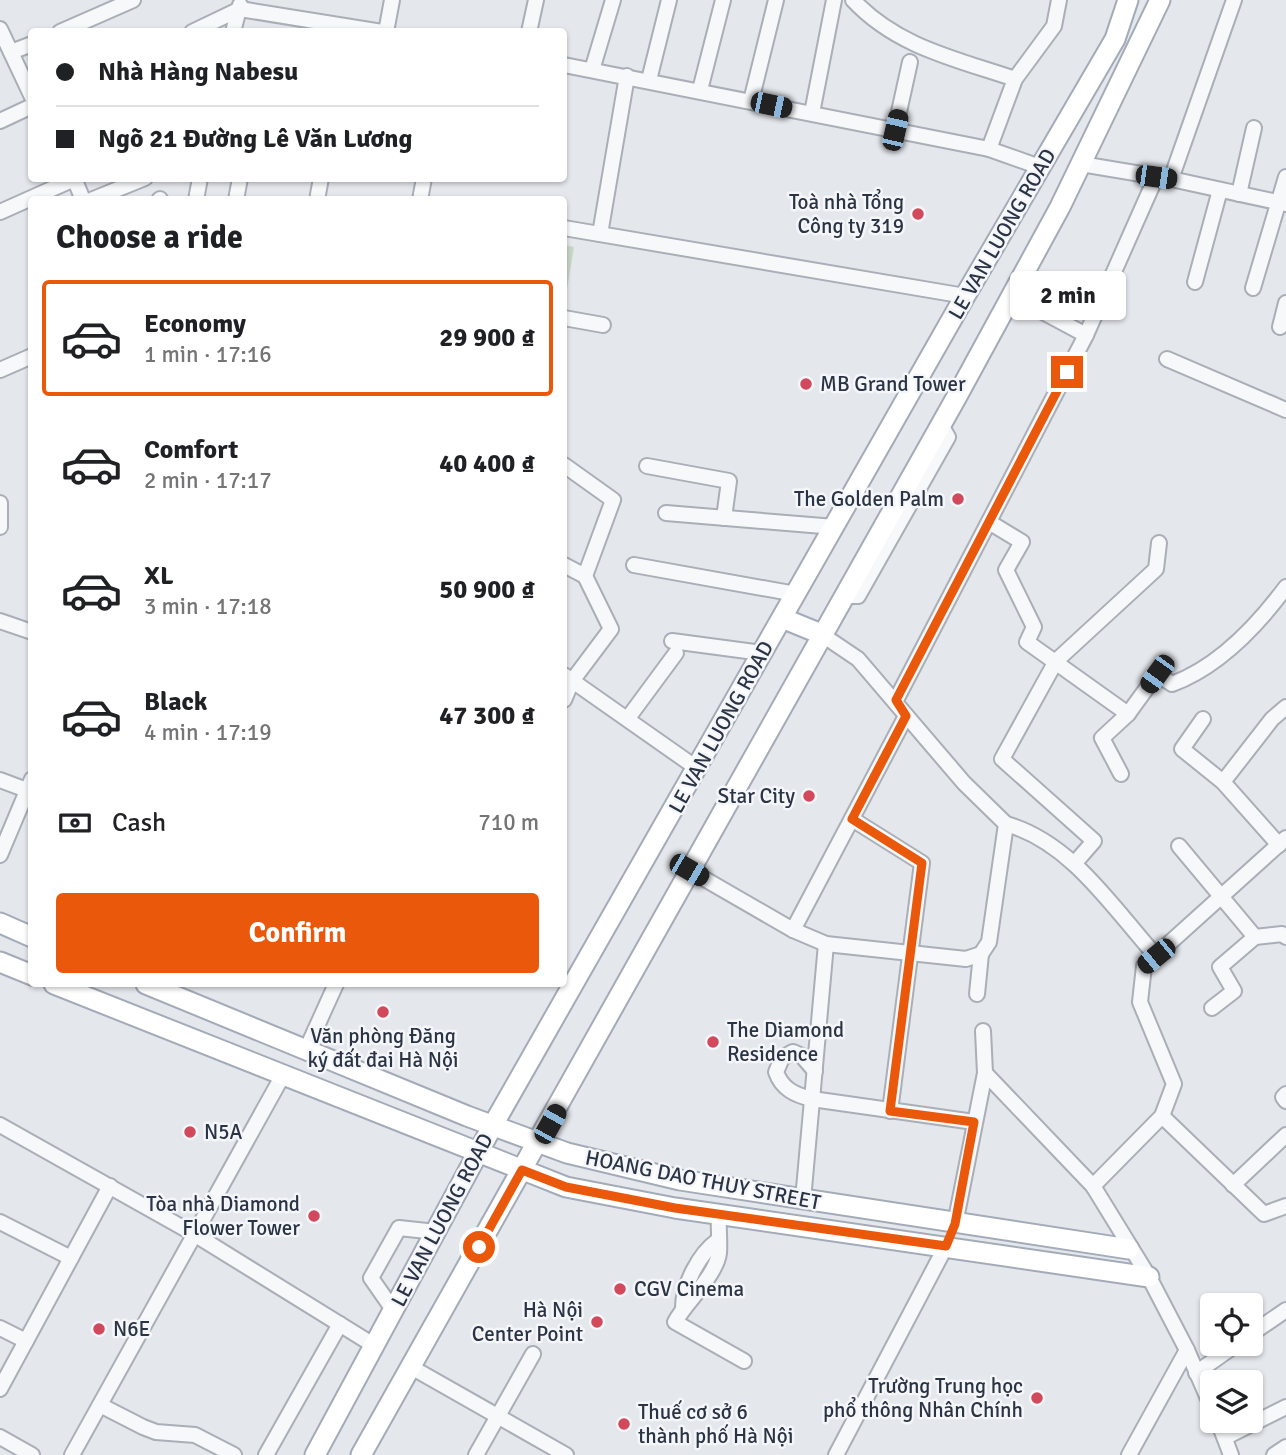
<!DOCTYPE html>
<meta charset="utf-8">
<style>
body{margin:0;font-family:Signika,sans-serif;background:#f2f2f2;color:#202124;height:100vh;display:flex;flex-direction:column;font-size:26px;white-space:nowrap}
*{box-sizing:border-box;margin:0}
p{font-size:23px;color:#757577}
.icon{flex:none;width:38px;height:38px;fill:none;stroke:currentColor;stroke-width:2;stroke-linecap:round;stroke-linejoin:round}
.map{position:relative;flex:1;overflow:hidden}
.drawer{position:absolute;left:28px;top:196px;width:539px;height:791px;display:flex;flex-direction:column;background:#fff;border-radius:7px;box-shadow:0 2px 5px #0004}
.drawer>*{flex:none}
.guide{position:absolute;left:28px;top:28px;width:539px;height:154px;border-radius:7px;box-shadow:0 2px 5px #0004;display:grid;align-content:center;height:154px;padding:0 28px;background:#fff}
.buttons{position:absolute;left:1200px;top:1293px;display:grid;gap:14px}
.buttons a{display:grid;place-items:center;width:63px;height:63px;border-radius:7px;background:#fff;box-shadow:0 2px 5px #0004;font-size:35px}
.end{position:absolute;width:32px;height:32px;margin:-16px;border:9px solid #ea580c;background:#fff;box-shadow:0 0 0 4px #fff}
.from{border-radius:50%}
.bubble{position:absolute;height:49px;border-radius:7px;background:#fff;box-shadow:0 2px 5px #0004;font-size:23px;font-weight:700;line-height:49px;text-align:center}
.car{position:absolute;width:21px;height:42px;margin:-21px -10px;border-radius:9px;box-shadow:0 0 5px 2px #0007;background:linear-gradient(#222 24%,#8ab4d8 0 40%,#222 0 76%,#8ab4d8 0 86%,#222 0)}
.guide b{display:flex;align-items:center;gap:24px;height:66px;font-size:26px}
.guide b+b{border-top:2px solid #e0e0e0}
.guide i{width:18px;height:18px;background:#202124}
ul{padding:0;list-style:none}
li{display:flex;align-items:center;gap:21px;height:116px;margin:0 14px 10px;padding:0 14px;border:4px solid transparent;border-radius:7px}
li div{flex:1}
li b{display:block;font-size:26px}
li em{font-style:normal;font-weight:700}
li.active{border-color:#ea580c}
li>.icon{width:63px;height:63px;stroke-width:1.5}
h2{padding:0 28px;font-size:32px;line-height:84px}
.pay{display:flex;align-items:center;gap:18px;height:77px;padding:0 28px;font-size:26px}
.pay p{margin-inline-start:auto}
.cta{display:flex;gap:14px;margin-top:auto;padding:14px 28px}
.cta a{flex:1;height:80px;border-radius:7px;background:#ea580c;color:#fff;font-size:28px;font-weight:700;line-height:80px;text-align:center}
.map>svg:first-child{display:block}
.green{fill:#c9d6c5}
.lines{fill:none;stroke-linecap:round;stroke-linejoin:round}
.minor-casing{stroke:#a9aeb7;stroke-width:18}
.major-casing{stroke:#a3abb8;stroke-width:23}
.minor{stroke:#f7f8fa;stroke-width:14}
.major{stroke:#fff;stroke-width:19}
.route{stroke:#ea580c;stroke-width:9}
.poi-dot{fill:#d1495b;stroke:#f4f6f9;stroke-width:2.5}
.labels{text-anchor:middle;dominant-baseline:central;stroke-width:5;stroke-linejoin:round;paint-order:stroke}
.poi-label{font-size:21px;fill:#2b3445;stroke:#f4f6f9;text-anchor:end}
.street-label{font-size:21px;fill:#2b3445;stroke:#f4f6f9}
</style>
<div class="map">
<svg width="1286" height="1455" viewBox="0 0 1286 1455">
<rect width="100%" height="100%" fill="#e4e7ec"/>
<polygon class="green" points="564,245 574,247 564,307"/>
<g class="lines">
<g class="minor-casing">
<g id="minor">
<path d="M 853,0 C 897,47 956,59 1015,79"/>
<polyline points="0,29 32,97"/>
<polyline points="60,32 133,0"/>
<polyline points="192,32 240,9 382,32"/>
<polyline points="233,32 240,5"/>
<polyline points="386,32 392,0"/>
<polyline points="529,32 536,0"/>
<polyline points="11,52 32,44"/>
<polyline points="564,65 989,149 1040,167"/>
<polyline points="592,70 613,0"/>
<polyline points="649,80 669,0"/>
<polyline points="700,90 723,0"/>
<polyline points="751,101 776,0"/>
<polyline points="812,113 834,0"/>
<polyline points="0,121 32,106"/>
<polyline points="895,130 910,62"/>
<polyline points="989,149 1015,79 1054,26 1059,0"/>
<polyline points="1081,164 1171,179 1286,204"/>
<polyline points="74,178 83,200"/>
<polyline points="1171,179 1234,0"/>
<polyline points="1239,194 1254,128"/>
<polyline points="91,200 145,178"/>
<polyline points="159,200 160,199"/>
<polyline points="196,200 200,178"/>
<polyline points="236,200 240,178"/>
<polyline points="317,200 321,178"/>
<polyline points="420,200 424,178"/>
<polyline points="0,212 74,179"/>
<polyline points="564,228 965,296"/>
<polyline points="600,234 627,76"/>
<polyline points="1195,282 1220,190"/>
<polyline points="1253,288 1286,177"/>
<polyline points="1011,295 1086,335"/>
<polyline points="564,318 603,325"/>
<polyline points="1280,327 1286,303"/>
<polyline points="1167,359 1286,410"/>
<polyline points="0,370 32,356"/>
<polyline points="564,465 613,500 585,576"/>
<polyline points="647,466 729,481 724,518"/>
<polyline points="0,503 0,527"/>
<polyline points="666,513 835,527"/>
<polyline points="989,522 1022,542 1006,570 1034,627 1027,642 1128,714"/>
<polyline points="564,565 585,576"/>
<polyline points="634,565 796,594"/>
<polyline points="843,596 858,596 948,437 941,425"/>
<polyline points="0,621 32,632"/>
<polyline points="821,634 858,659 964,783 1006,824 989,942 981,954"/>
<polyline points="672,641 762,653"/>
<polyline points="564,675 698,769"/>
<polyline points="564,700 572,681 611,629 585,576"/>
<polyline points="896,700 1086,335 1156,177"/>
<polyline points="628,718 676,653"/>
<polyline points="1203,719 1182,749 1223,782 1279,845"/>
<path d="M 1121,774 L 1102,738 L 1128,714 L 1157,674 L 1172,684 C 1218,667 1257,626 1286,587"/>
<polyline points="0,780 32,792"/>
<polyline points="1223,782 1272,719 1286,707"/>
<polyline points="852,819 922,863 890,1111"/>
<path d="M 1006,824 C 1071,842 1112,907 1156,956"/>
<polyline points="1179,846 1255,937 1282,934 1286,937"/>
<polyline points="0,855 32,779"/>
<polyline points="1074,864 1094,841 1002,759 1056,661 1156,569 1159,543"/>
<polyline points="689,870 793,930 826,944 966,959 981,954"/>
<polyline points="793,930 906,716"/>
<polyline points="977,994 981,954"/>
<polyline points="1212,1008 1234,991 1220,967 1255,937"/>
<polyline points="307,1048 336,984"/>
<path d="M 815,1071 L 802,1056 L 793,1052 L 782,1058 L 776,1072 C 782,1089 795,1095 812,1099 L 974,1122"/>
<polyline points="985,1073 1093,1186 1149,1277 1187,1350 1213,1410"/>
<polyline points="1286,1094 1283,1097 1286,1101"/>
<polyline points="1162,1116 1264,1214 1286,1206"/>
<polyline points="0,1125 194,1234 375,1346"/>
<polyline points="1233,1185 1286,1135"/>
<polyline points="1093,1186 1162,1116 1174,1084 1140,1002 1144,966 1286,838"/>
<polyline points="803,1200 826,944"/>
<path d="M 719,1214 C 718,1226 720,1241 719,1253 C 716,1276 685,1303 675,1322 L 744,1361"/>
<polyline points="0,1222 71,1258"/>
<polyline points="955,1224 985,1073 983,1031"/>
<path d="M 683,1307 C 683,1285 699,1254 717,1241"/>
<polyline points="394,1311 371,1278 399,1228 436,1232"/>
<polyline points="0,1328 26,1341"/>
<polyline points="1251,1334 1286,1310"/>
<polyline points="411,1367 566,1455"/>
<polyline points="1196,1373 1237,1344"/>
<polyline points="0,1389 110,1186"/>
<polyline points="100,1405 143,1427 156,1432 195,1435 234,1455"/>
<polyline points="1218,1421 1231,1455"/>
<polyline points="0,1437 32,1455"/>
<polyline points="1226,1437 1286,1407"/>
<polyline points="72,1455 283,1075"/>
<polyline points="266,1455 340,1324"/>
<polyline points="476,1455 533,1354"/>
<polyline points="836,1455 946,1246"/>
<polyline points="1129,1455 1187,1350"/>
<polyline points="1274,1455 1286,1447"/>
</g>
</g>
<g class="major-casing">
<g id="major">
<polyline points="782,618 821,634"/>
<polyline points="0,923 32,937"/>
<polyline points="0,962 32,975"/>
<polyline points="54,984 566,1187 675,1208 1149,1277"/>
<polyline points="146,984 467,1116 567,1153 680,1180 1129,1249"/>
<polyline points="315,1455 493,1125 965,296 1115,39 1128,0"/>
<polyline points="361,1455 956,398 1060,207 1160,0"/>
</g>
</g>
<use href="#minor" class="minor"/>
<use href="#major" class="major"/>
</g>
<g class="lines">
<polyline class="route" points="479,1247 522,1170 566,1187 675,1208 946,1246 955,1224 974,1122 890,1111 922,863 852,819 906,716 896,700 1067,372"/>
</g>
<g class="poi-dot">
<circle cx="918" cy="214" r="7"/>
<circle cx="806" cy="384" r="7"/>
<circle cx="958" cy="499" r="7"/>
<circle cx="809" cy="796" r="7"/>
<circle cx="383" cy="1012" r="7"/>
<circle cx="713" cy="1042" r="7"/>
<circle cx="190" cy="1132" r="7"/>
<circle cx="314" cy="1216" r="7"/>
<circle cx="620" cy="1289" r="7"/>
<circle cx="597" cy="1322" r="7"/>
<circle cx="99" cy="1329" r="7"/>
<circle cx="1037" cy="1398" r="7"/>
<circle cx="624" cy="1424" r="7"/>
</g>
<g class="labels">
<g class="poi-label">
<text x="904" y="202">Toà nhà Tổng<tspan x="904" dy="24">Công ty 319</tspan></text>
<text x="820" y="384" text-anchor="start">MB Grand Tower</text>
<text x="944" y="499">The Golden Palm</text>
<text x="795" y="796">Star City</text>
<text x="727" y="1030" text-anchor="start">The Diamond<tspan x="727" dy="24">Residence</tspan></text>
<text x="383" y="1036" text-anchor="middle">Văn phòng Đăng<tspan x="383" dy="24">ký đất đai Hà Nội</tspan></text>
<text x="204" y="1132" text-anchor="start">N5A</text>
<text x="300" y="1204">Tòa nhà Diamond<tspan x="300" dy="24">Flower Tower</tspan></text>
<text x="634" y="1289" text-anchor="start">CGV Cinema</text>
<text x="583" y="1310">Hà Nội<tspan x="583" dy="24">Center Point</tspan></text>
<text x="113" y="1329" text-anchor="start">N6E</text>
<text x="1023" y="1386">Trường Trung học<tspan x="1023" dy="24">phổ thông Nhân Chính</tspan></text>
<text x="638" y="1412" text-anchor="start">Thuế cơ sở 6<tspan x="638" dy="24">thành phố Hà Nội</tspan></text>
</g>
<g class="street-label">
<text transform="translate(1002 234) rotate(-60)">LE VAN LUONG ROAD</text>
<text transform="translate(721 727) rotate(-61)">LE VAN LUONG ROAD</text>
<text transform="translate(703 1180) rotate(11)">HOANG DAO THUY STREET</text>
<text transform="translate(442 1220) rotate(-62)">LE VAN LUONG ROAD</text>
</g>
</g>
</svg>
<div class="buttons">
<a><svg class="icon" aria-label="locate" viewBox="0 0 24 24"><circle cx="12" cy="12" r="6"/><path d="M12 2v4M12 18v4M2 12h4M18 12h4"/></svg></a>
<a><svg class="icon" aria-label="layers" viewBox="0 0 24 24"><path d="M12 4l9 5-9 5-9-5zM3 14l9 5 9-5"/></svg></a>
</div>
<i class="end from" style="left:479px;top:1247px"></i>
<i class="end" style="left:1067px;top:372px"></i>
<div class="bubble" style="left:1010px;top:271px;width:116px">2 min</div>
<i class="car" style="left:771px;top:105px;rotate:102deg"></i>
<i class="car" style="left:895px;top:130px;rotate:13deg"></i>
<i class="car" style="left:1156px;top:177px;rotate:98deg"></i>
<i class="car" style="left:1157px;top:674px;rotate:216deg"></i>
<i class="car" style="left:689px;top:870px;rotate:120deg"></i>
<i class="car" style="left:1156px;top:956px;rotate:231deg"></i>
<i class="car" style="left:550px;top:1124px;rotate:29deg"></i>
<div class="guide">
<b><i class="from"></i>Nhà Hàng Nabesu</b>
<b><i></i>Ngõ 21 Đường Lê Văn Lương</b>
</div>
<section class="drawer">
<h2>Choose a ride</h2>
<ul>
<li class="active"><svg class="icon" aria-label="car" viewBox="0 0 24 24"><path d="M5 17H2v-5l4-1 3-4h7l3 4 3 1v5h-3M9 17h6M6 11h13"/><circle cx="7" cy="17" r="2"/><circle cx="17" cy="17" r="2"/></svg><div><b>Economy</b><p>1 min · 17:16</p></div><em>29 900 ₫</em></li>
<li><svg class="icon" aria-label="car" viewBox="0 0 24 24"><path d="M5 17H2v-5l4-1 3-4h7l3 4 3 1v5h-3M9 17h6M6 11h13"/><circle cx="7" cy="17" r="2"/><circle cx="17" cy="17" r="2"/></svg><div><b>Comfort</b><p>2 min · 17:17</p></div><em>40 400 ₫</em></li>
<li><svg class="icon" aria-label="car" viewBox="0 0 24 24"><path d="M5 17H2v-5l4-1 3-4h7l3 4 3 1v5h-3M9 17h6M6 11h13"/><circle cx="7" cy="17" r="2"/><circle cx="17" cy="17" r="2"/></svg><div><b>XL</b><p>3 min · 17:18</p></div><em>50 900 ₫</em></li>
<li><svg class="icon" aria-label="car" viewBox="0 0 24 24"><path d="M5 17H2v-5l4-1 3-4h7l3 4 3 1v5h-3M9 17h6M6 11h13"/><circle cx="7" cy="17" r="2"/><circle cx="17" cy="17" r="2"/></svg><div><b>Black</b><p>4 min · 17:19</p></div><em>47 300 ₫</em></li>
</ul>
<div class="pay"><svg class="icon" aria-label="cash" viewBox="0 0 24 24"><path d="M3 7h18v10H3z"/><circle cx="12" cy="12" r="2"/></svg>Cash<p>710 m</p></div>
<div class="cta"><a>Confirm</a></div>
</section>
</div>
